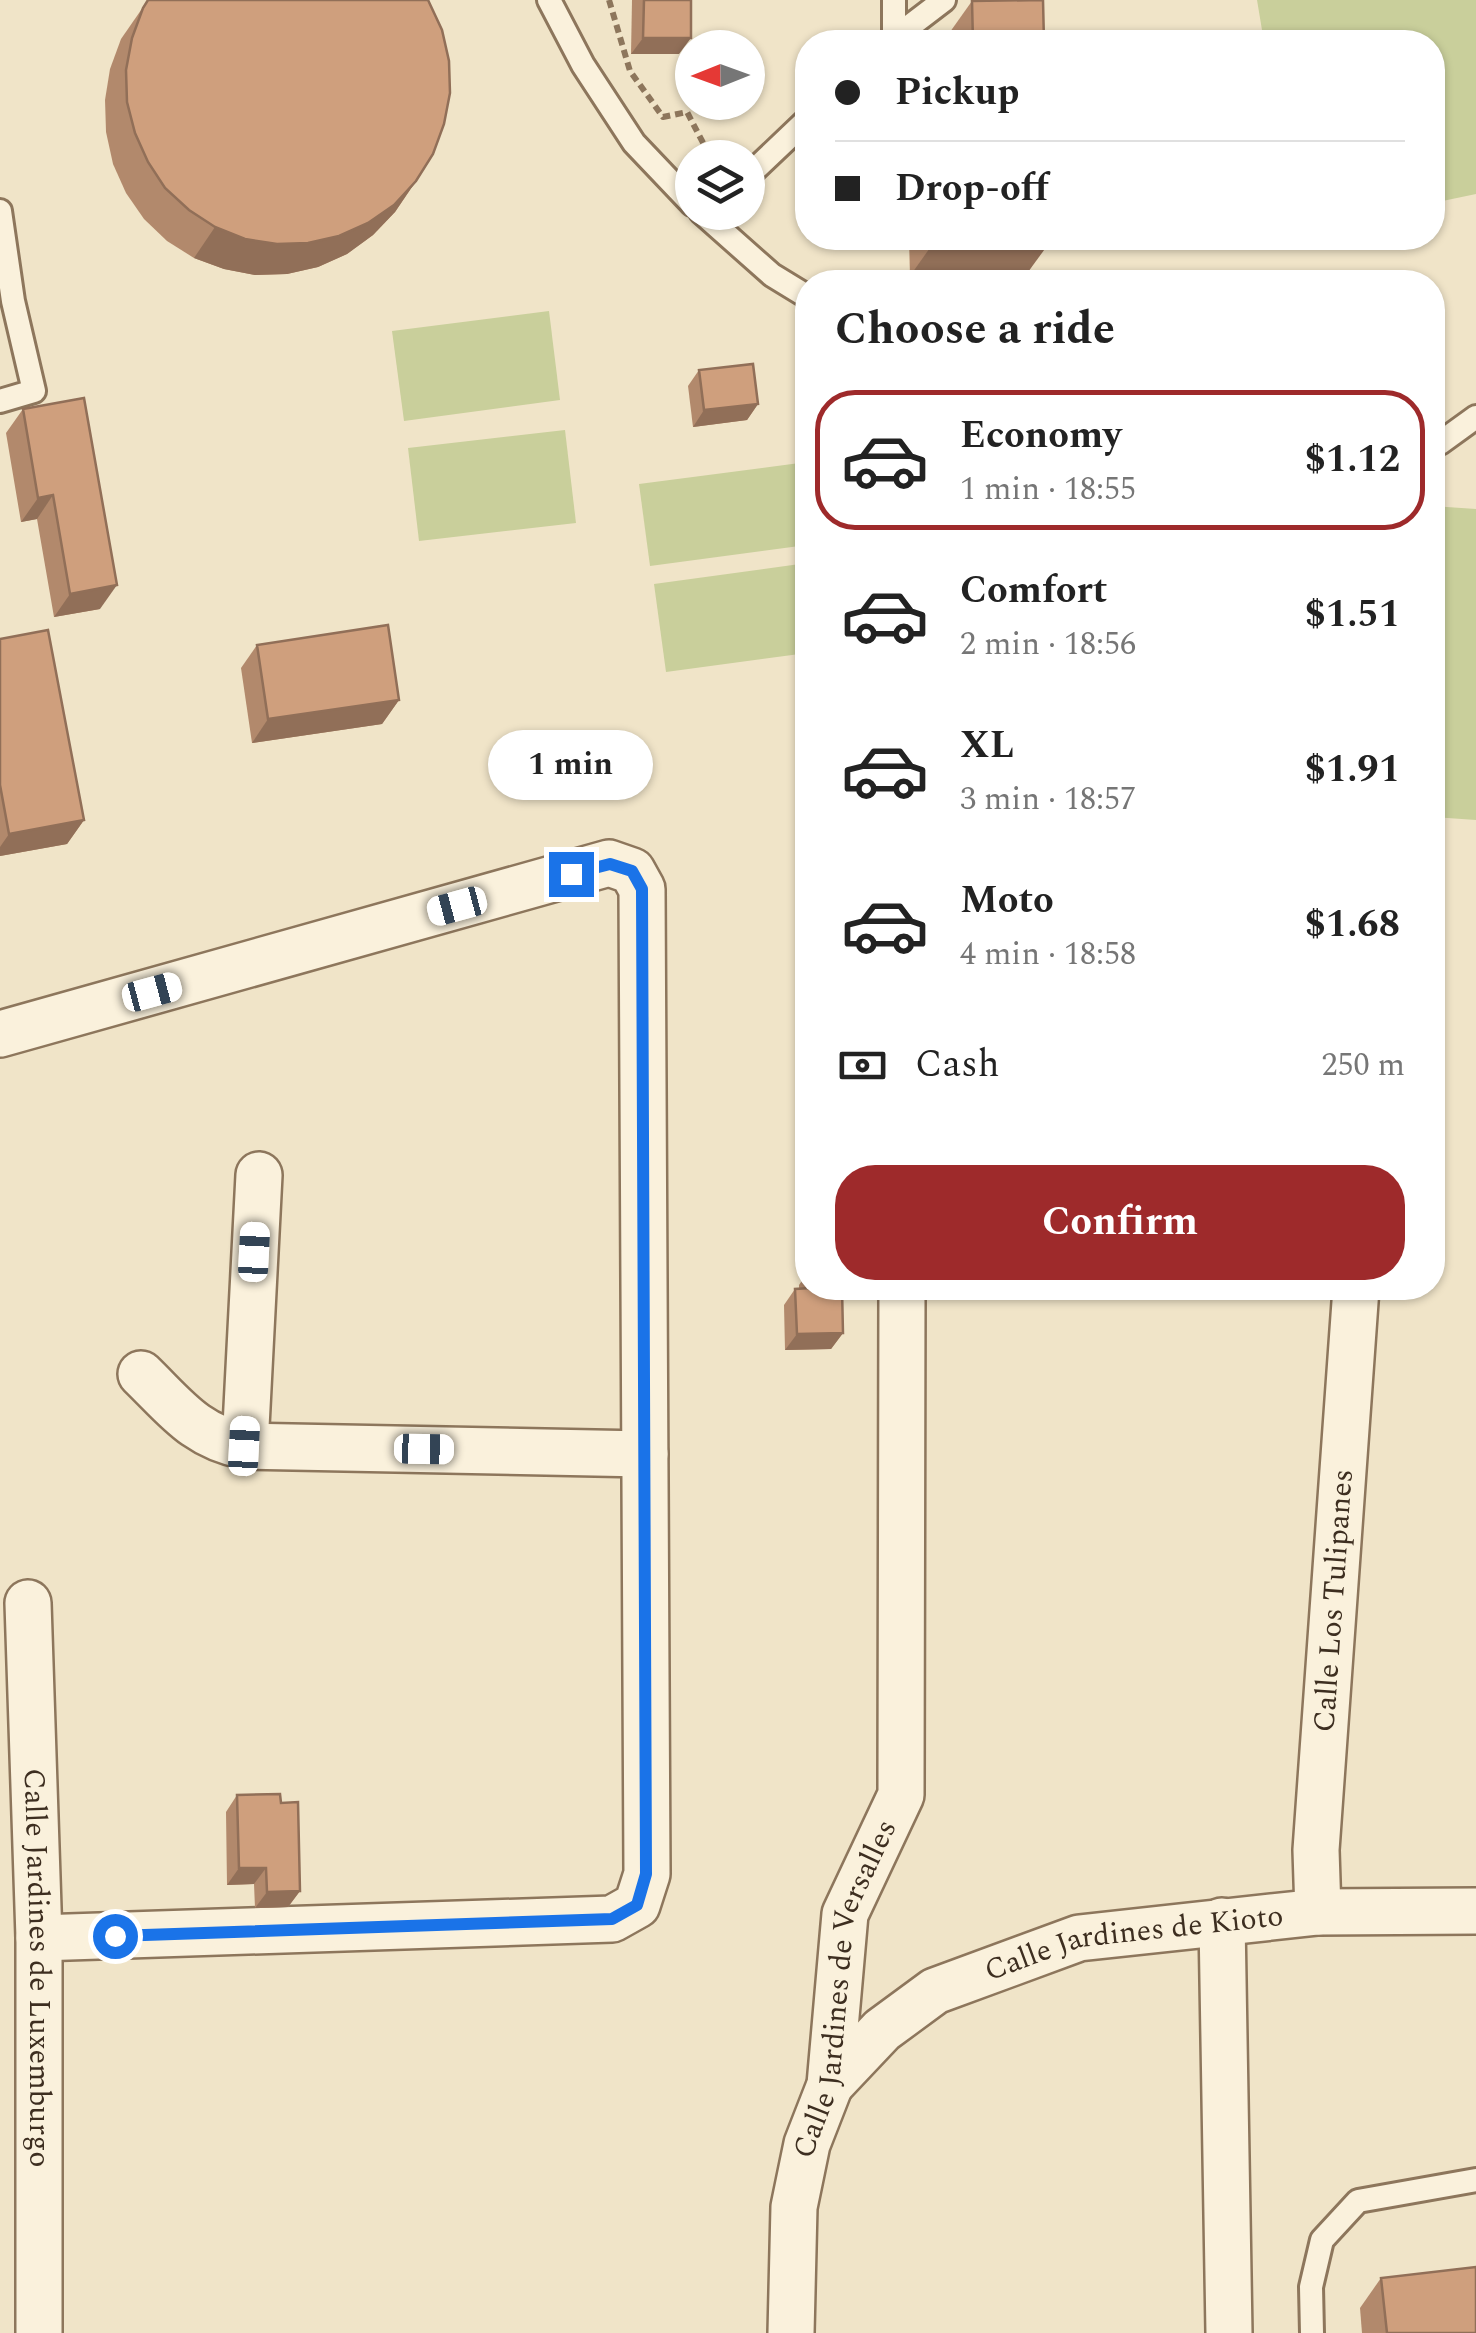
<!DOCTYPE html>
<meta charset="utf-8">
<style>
body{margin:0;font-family:Spectral,serif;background:#f2f2f2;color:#222;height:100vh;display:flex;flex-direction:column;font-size:38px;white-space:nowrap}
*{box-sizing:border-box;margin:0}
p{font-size:32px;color:#767676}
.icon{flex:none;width:55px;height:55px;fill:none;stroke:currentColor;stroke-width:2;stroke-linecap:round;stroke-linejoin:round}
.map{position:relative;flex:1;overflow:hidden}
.drawer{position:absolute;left:795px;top:270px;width:650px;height:1030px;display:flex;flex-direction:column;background:#fff;border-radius:40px;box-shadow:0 2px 8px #0004}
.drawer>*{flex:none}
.banner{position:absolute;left:795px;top:30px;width:650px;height:220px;border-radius:40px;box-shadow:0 2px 8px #0004;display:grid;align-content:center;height:220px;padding:0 40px;background:#fff}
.needle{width:65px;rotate:269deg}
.tools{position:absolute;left:675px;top:30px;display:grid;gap:20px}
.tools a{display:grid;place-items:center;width:90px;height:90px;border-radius:50%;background:#fff;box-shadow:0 2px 8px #0004;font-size:50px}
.end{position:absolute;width:45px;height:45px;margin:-22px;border:12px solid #1a73e8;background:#fff;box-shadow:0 0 0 5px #fff}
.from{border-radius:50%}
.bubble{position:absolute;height:70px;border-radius:35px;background:#fff;box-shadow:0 2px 8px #0004;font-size:32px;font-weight:700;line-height:70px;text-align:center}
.car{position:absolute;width:30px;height:60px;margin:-30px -15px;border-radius:12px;box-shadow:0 0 8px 2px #0007;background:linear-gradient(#fff 24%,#345 0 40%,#fff 0 76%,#345 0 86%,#fff 0)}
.banner b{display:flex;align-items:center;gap:35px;height:95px;font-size:38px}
.banner b+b{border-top:2px solid #e0e0e0}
.banner i{width:25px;height:25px;background:#222}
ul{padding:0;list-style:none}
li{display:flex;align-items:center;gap:30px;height:140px;margin:0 20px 15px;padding:0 20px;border:5px solid transparent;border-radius:40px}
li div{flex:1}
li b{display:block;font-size:38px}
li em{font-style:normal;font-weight:700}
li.current{border-color:#9e2a2b}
li>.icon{width:90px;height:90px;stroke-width:1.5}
h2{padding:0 40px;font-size:45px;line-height:120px}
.pay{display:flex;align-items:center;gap:25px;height:110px;padding:0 40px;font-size:38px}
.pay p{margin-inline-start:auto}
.action{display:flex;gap:20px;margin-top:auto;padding:20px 40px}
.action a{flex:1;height:115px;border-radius:40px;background:#9e2a2b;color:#fff;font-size:40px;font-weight:700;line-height:115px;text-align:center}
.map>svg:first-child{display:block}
.green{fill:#c9cf9b}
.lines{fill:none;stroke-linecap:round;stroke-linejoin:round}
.lane-casing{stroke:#8d765c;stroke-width:28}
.street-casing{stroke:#8d765c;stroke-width:50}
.path{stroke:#8d765c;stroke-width:6;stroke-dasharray:8 5;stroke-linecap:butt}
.lane{stroke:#faf1dc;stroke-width:22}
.street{stroke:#faf1dc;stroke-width:45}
.wall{fill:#b2896c}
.shaded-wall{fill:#916f58}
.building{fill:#cf9f7d;stroke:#916f58;stroke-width:2.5}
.route{stroke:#1a73e8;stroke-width:12}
.labels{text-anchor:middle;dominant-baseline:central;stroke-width:9;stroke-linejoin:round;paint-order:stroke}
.street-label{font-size:30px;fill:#3d2e20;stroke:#f7eed8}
</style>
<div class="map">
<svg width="1476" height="2333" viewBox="0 0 1476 2333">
<rect width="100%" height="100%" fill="#f0e4c8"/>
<g class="green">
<polygon points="1257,0 1476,0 1476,194 1433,203 1432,42 1264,42"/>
<polygon points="549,311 560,400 404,421 392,331"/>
<polygon points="565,430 576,523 419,541 408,448"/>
<polygon points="807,462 807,545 650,566 639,484"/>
<polygon points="1432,506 1476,509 1476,820 1433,817"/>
<polygon points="807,563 807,653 666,672 654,584"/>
</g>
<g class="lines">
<g class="lane-casing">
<g id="lane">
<polyline points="549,0 583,65 634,143 692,204"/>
<polyline points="894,38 894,0"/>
<polyline points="889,42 944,0"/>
<polyline points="748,176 808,119"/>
<polyline points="0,211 13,301 34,391 0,401"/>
<polyline points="701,212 772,275 808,297"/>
<polyline points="1432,445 1440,443 1476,417"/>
<polyline points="1312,2333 1311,2287 1322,2240 1358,2201 1476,2180"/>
</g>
</g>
<g class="street-casing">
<g id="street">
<polyline points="0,1034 609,863 632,871 642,889 647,1874 637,1905 612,1919 39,1938"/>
<path d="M 141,1374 C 176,1408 195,1436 245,1446 L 645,1454"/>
<polyline points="245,1446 259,1175"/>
<path id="s1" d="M 28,1603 L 39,1938 L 39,2333"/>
<path id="s2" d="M 1318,1912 L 1316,1850 L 1356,1288"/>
<polyline points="1222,1921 1229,2333"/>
<path id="s3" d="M 830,2085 L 882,2030 L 935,1991 L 1079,1938 L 1318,1912 L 1476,1911"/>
<path id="s4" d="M 791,2333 L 794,2207 L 807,2144 L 830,2085 L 845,1914 L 901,1795 L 902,1288"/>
</g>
</g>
<polyline class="path" points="609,0 630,71 663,117 687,112 711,158"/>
<use href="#lane" class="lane"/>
<use href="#street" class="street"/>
</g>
<g class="wall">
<polygon points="148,0 416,181 395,212 373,235 347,254 318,267 287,274 255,275 224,269 194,258 167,241 144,219 126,193 113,164 106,132 105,100 110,69 121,39"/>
<polygon points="632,0 691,0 679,54 631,54"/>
<polygon points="972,1 1044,42 951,42 950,32"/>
<polygon points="909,238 1050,238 1028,272 910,276"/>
<polygon points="699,370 758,404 747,420 693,427 688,386"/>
<polygon points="23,409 100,609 54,617 37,519 21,522 6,433"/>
<polygon points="0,639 84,820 67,844 0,856"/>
<polygon points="257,645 399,700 382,724 252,743 241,668"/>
<polygon points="808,1272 808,1288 842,1288 843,1333 831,1349 785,1350 784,1305 795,1289 799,1289 799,1285"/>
<polygon points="237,1795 281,1803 300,1891 288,1907 255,1908 254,1884 227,1885 226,1812"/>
<polygon points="1381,2278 1476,2333 1362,2333 1360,2308"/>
</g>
<g class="shaded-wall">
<polygon points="643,38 691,38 679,54 631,54"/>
<polygon points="416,181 395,212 373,235 347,254 318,267 287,274 255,275 224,269 194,258 215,227"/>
<polygon points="1050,242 1028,272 910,276 932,245"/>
<polygon points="758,404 747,420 693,427 704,410"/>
<polygon points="53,495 37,519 21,522 38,498"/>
<polygon points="117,585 100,609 54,617 70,594"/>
<polygon points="399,700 382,724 252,743 268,719"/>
<polygon points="84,820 67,844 0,856 0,847 9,834"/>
<polygon points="843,1333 831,1349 785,1350 797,1334"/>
<polygon points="239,1868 266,1868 254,1884 227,1885"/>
<polygon points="300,1891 288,1907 255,1908 267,1892"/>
</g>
<g class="building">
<polygon points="148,0 428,0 442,30 449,61 450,93 444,124 433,154 416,181 394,205 368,223 339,236 308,243 277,244 245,239 215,227 189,210 165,188 148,162 135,133 127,102 126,70 132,38 143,8"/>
<polygon points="644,0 691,0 691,38 643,38"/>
<polygon points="1043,0 1044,42 973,42 972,1"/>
<polygon points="931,238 1050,238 1050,242 932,245"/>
<polygon points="753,364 758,404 704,410 699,370"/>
<polygon points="84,398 117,585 70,594 53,495 38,498 23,409"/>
<polygon points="388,625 399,700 268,719 257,645"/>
<polygon points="48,630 84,820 9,834 0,785 0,639"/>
<polygon points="811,1288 842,1288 843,1333 797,1334 795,1289"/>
<polygon points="280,1794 281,1803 298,1802 300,1891 267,1892 266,1868 239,1868 237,1795"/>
<polygon points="1476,2267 1476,2333 1387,2333 1381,2278"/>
</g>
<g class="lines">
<polyline class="route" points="115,1936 612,1919 637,1905 646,1874 642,889 632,871 610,864 571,874"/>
</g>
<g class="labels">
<g class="street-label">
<text stroke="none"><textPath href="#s2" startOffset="312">Calle Los Tulipanes</textPath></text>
<text stroke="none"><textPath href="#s3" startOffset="348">Calle Jardines de Kioto</textPath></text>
<text stroke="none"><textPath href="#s1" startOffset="365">Calle Jardines de Luxemburgo</textPath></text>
<text stroke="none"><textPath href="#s4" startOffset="352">Calle Jardines de Versalles</textPath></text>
</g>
</g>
</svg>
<div class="tools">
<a><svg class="needle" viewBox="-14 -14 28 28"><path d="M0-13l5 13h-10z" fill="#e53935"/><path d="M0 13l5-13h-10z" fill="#767676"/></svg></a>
<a><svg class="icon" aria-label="layers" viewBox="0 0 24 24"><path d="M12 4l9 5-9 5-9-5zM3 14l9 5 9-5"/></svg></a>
</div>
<i class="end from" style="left:115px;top:1936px"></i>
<i class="end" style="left:571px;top:874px"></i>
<div class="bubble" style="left:488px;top:730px;width:165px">1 min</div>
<i class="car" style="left:457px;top:906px;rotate:255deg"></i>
<i class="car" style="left:152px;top:992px;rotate:75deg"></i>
<i class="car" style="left:254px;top:1252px;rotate:3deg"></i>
<i class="car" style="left:244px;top:1446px;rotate:3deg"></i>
<i class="car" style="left:424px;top:1449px;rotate:91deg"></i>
<div class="banner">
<b><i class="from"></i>Pickup</b>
<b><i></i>Drop-off</b>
</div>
<section class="drawer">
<h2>Choose a ride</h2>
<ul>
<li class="current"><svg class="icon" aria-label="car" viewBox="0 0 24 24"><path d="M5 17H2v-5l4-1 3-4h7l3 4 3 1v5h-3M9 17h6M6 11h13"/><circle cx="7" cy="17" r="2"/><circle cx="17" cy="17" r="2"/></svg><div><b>Economy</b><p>1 min · 18:55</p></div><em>$1.12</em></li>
<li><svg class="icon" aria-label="car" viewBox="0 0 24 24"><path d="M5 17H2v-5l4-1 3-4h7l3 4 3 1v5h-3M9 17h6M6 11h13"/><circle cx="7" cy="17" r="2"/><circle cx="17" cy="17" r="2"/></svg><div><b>Comfort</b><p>2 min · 18:56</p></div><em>$1.51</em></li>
<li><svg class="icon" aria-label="car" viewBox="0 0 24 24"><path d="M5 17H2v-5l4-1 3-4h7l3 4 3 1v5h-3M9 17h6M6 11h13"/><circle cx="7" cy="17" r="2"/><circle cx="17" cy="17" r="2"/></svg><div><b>XL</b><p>3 min · 18:57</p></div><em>$1.91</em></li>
<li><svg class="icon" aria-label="car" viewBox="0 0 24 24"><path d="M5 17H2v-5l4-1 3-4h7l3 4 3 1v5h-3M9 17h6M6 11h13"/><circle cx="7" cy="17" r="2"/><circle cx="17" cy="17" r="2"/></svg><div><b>Moto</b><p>4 min · 18:58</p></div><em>$1.68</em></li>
</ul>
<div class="pay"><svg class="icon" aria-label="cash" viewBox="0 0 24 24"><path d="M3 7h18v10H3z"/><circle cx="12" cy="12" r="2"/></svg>Cash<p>250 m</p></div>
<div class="action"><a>Confirm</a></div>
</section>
</div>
